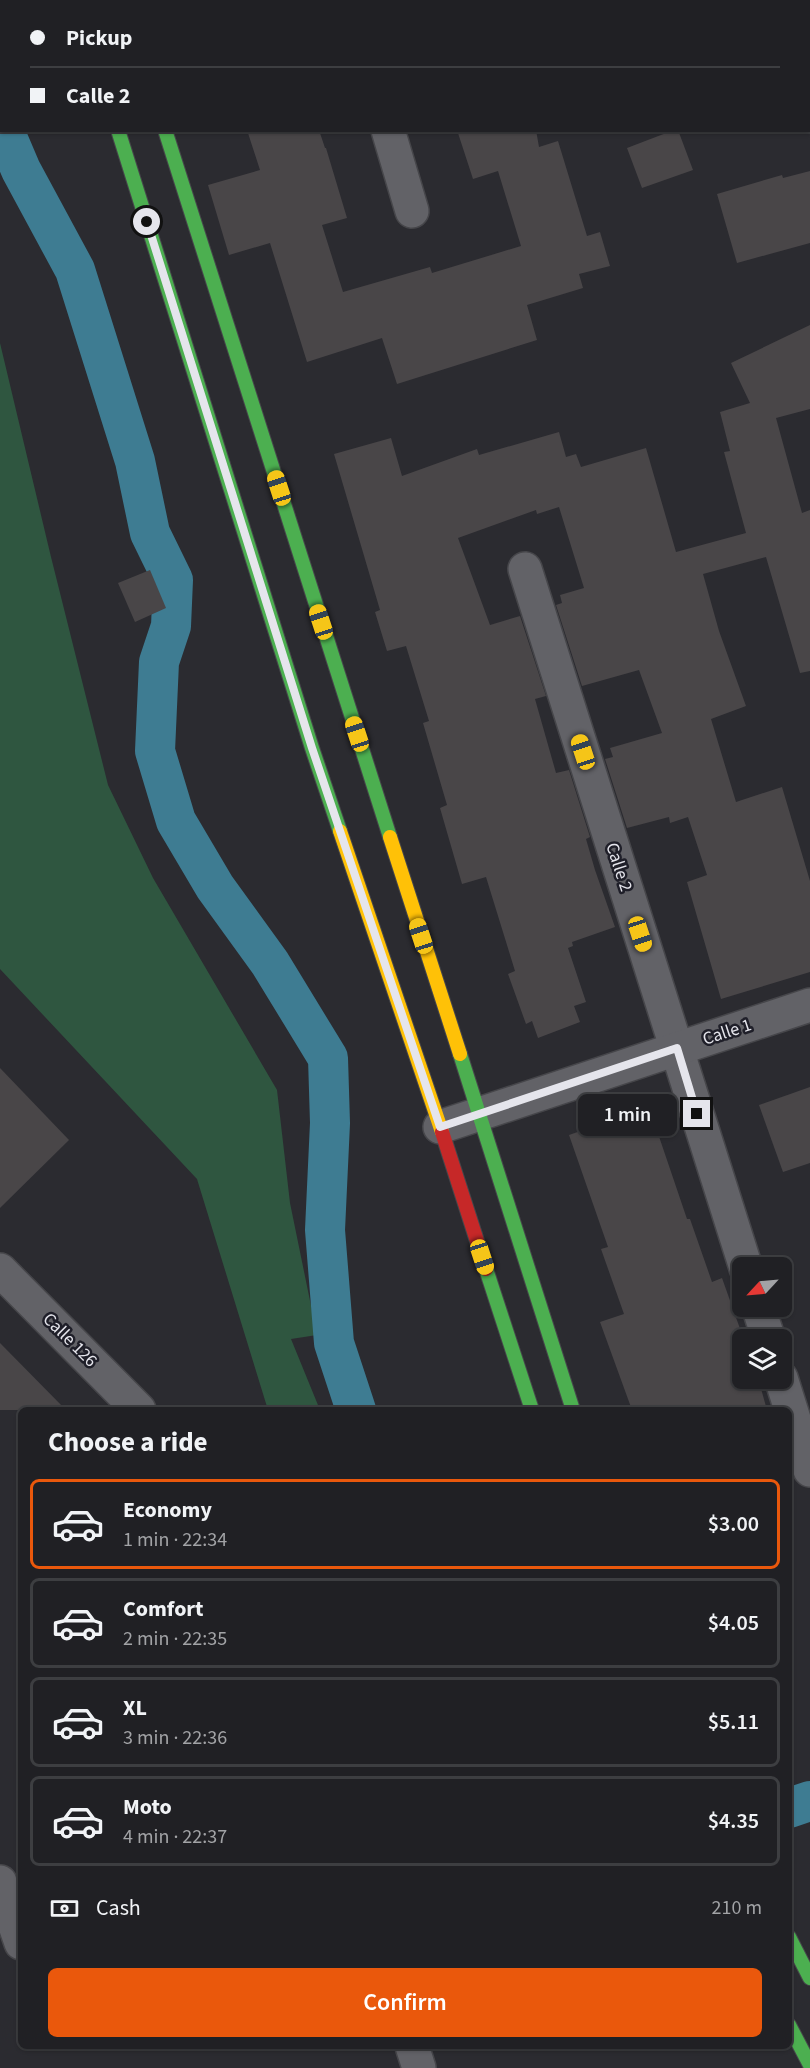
<!DOCTYPE html>
<meta charset="utf-8">
<style>
body{margin:0;font-family:"Source Sans 3",sans-serif;background:#28282c;color:#f1f3f6;height:100vh;display:flex;flex-direction:column;font-size:22px;white-space:nowrap}
*{box-sizing:border-box;margin:0}
p{font-size:20px;color:#a2a3a6}
.icon{flex:none;width:33px;height:33px;fill:none;stroke:currentColor;stroke-width:2;stroke-linecap:round;stroke-linejoin:round}
.map{position:relative;flex:1;overflow:hidden}
.sheet{position:absolute;left:18px;top:1407px;width:774px;height:642px;display:flex;flex-direction:column;background:#202024;border-radius:9px;box-shadow:0 2px 4px #0004,0 0 0 2px #3d3e41}
.sheet>*{flex:none}
.top-card{position:absolute;left:0px;top:0px;width:810px;height:132px;box-shadow:0 2px 4px #0004,0 0 0 2px #3d3e41;display:grid;align-content:center;height:132px;padding:0 30px;background:#202024}
.needle{width:39px;rotate:244deg}
.buttons{position:absolute;left:732px;top:1257px;display:grid;gap:12px}
.buttons a{display:grid;place-items:center;width:60px;height:60px;border-radius:9px;background:#202024;box-shadow:0 2px 4px #0004,0 0 0 2px #3d3e41;font-size:30px}
.end{position:absolute;width:27px;height:27px;margin:-14px;border:8px solid #e5e5ec;background:#111;box-shadow:0 0 0 3px #111}
.from{border-radius:50%}
.bubble{position:absolute;height:42px;border-radius:9px;background:#202024;box-shadow:0 2px 4px #0004,0 0 0 2px #3d3e41;font-size:20px;font-weight:600;line-height:42px;text-align:center}
.car{position:absolute;width:18px;height:36px;margin:-18px -9px;border-radius:8px;box-shadow:0 0 4px 2px #0007;background:linear-gradient(#f5c518 24%,#345 0 40%,#f5c518 0 76%,#345 0 86%,#f5c518 0)}
.top-card b{display:flex;align-items:center;gap:21px;height:57px;font-size:22px}
.top-card b+b{border-top:2px solid #3d3e41}
.top-card i{width:15px;height:15px;background:#f1f3f6}
ul{padding:0;list-style:none}
li{display:flex;align-items:center;gap:18px;height:90px;margin:0 12px 9px;padding:0 18px;border:3px solid #3d3e41;border-radius:9px}
li div{flex:1}
li b{display:block;font-size:22px}
li em{font-style:normal;font-weight:600}
li.selected{border-color:#ea580c}
li>.icon{width:54px;height:54px;stroke-width:1.5}
h2{padding:0 30px;font-size:27px;line-height:72px}
.pay{display:flex;align-items:center;gap:15px;height:66px;padding:0 30px;font-size:22px}
.pay p{margin-inline-start:auto}
.action{display:flex;gap:12px;margin-top:auto;padding:12px 30px}
.action a{flex:1;height:69px;border-radius:9px;background:#ea580c;color:#fff;font-size:24px;font-weight:600;line-height:69px;text-align:center}
.map>svg:first-child{display:block}
.green{fill:#2f5640}
.lines{fill:none;stroke-linecap:round;stroke-linejoin:round}
.canal{stroke:#3e7c92;stroke-width:40}
.building{fill:#494648}
.street-casing{stroke:#46464a;stroke-width:36}
.fast-casing{stroke:#46464a;stroke-width:16}
.slow-casing{stroke:#46464a;stroke-width:16}
.jam-casing{stroke:#46464a;stroke-width:16}
.street{stroke:#626267;stroke-width:33}
.fast{stroke:#4caf50;stroke-width:14}
.slow{stroke:#ffc107;stroke-width:14}
.jam{stroke:#c62828;stroke-width:14}
.route{stroke:#e5e5ec;stroke-width:8}
.labels{text-anchor:middle;dominant-baseline:central;stroke-width:5;stroke-linejoin:round;paint-order:stroke}
.street-label{font-size:18px;fill:#e5e5ec;stroke:#1f1f29}
</style>
<div class="map">
<svg width="810" height="2068" viewBox="0 0 810 2068">
<rect width="100%" height="100%" fill="#2b2b30"/>
<polygon class="green" points="0,343 51,557 108,785 153,878 277,1090 290,1203 317,1335 291,1339 320,1410 268,1410 197,1179 0,969"/>
<g class="lines">
<g class="canal">
<polyline points="4,130 21,170 75,270 135,461 150,533 173,580 171,626 159,662 155,751 176,821 215,887 270,963 328,1058 330,1123 325,1230 334,1343 356,1410"/>
<polyline points="789,1808 810,1801"/>
</g>
</g>
<g class="building">
<polygon points="247,130 319,130 325,148 326,148 347,218 322,225 343,292 430,267 432,273 521,246 498,171 473,179 457,130 536,130 539,147 558,141 587,236 600,232 610,266 579,274 583,288 527,305 537,340 397,384 382,338 307,362 270,243 229,255 208,185 260,170"/>
<polygon points="674,130 678,130 693,170 642,188 627,148"/>
<polygon points="810,171 810,243 737,263 717,194 782,175 783,178"/>
<polygon points="810,325 810,409 776,418 802,513 810,510 810,671 800,673 766,557 703,574 719,631 746,706 711,719 736,802 782,787 810,881 810,972 721,999 687,882 707,875 688,817 670,823 669,817 627,828 605,759 613,757 610,748 662,733 639,670 582,686 556,605 562,603 560,595 584,588 559,507 537,514 536,510 458,538 490,625 520,616 546,696 535,699 556,773 569,770 590,837 586,839 595,870 615,927 572,942 573,946 568,948 586,1002 574,1006 580,1022 538,1038 532,1021 526,1024 508,974 515,971 486,877 462,884 440,808 447,805 423,723 429,721 406,646 387,651 375,612 380,610 334,454 391,438 402,476 477,449 479,455 559,432 566,457 576,454 581,467 646,448 676,552 746,533 724,452 730,451 720,412 750,403 731,363"/>
<polygon points="150,570 166,608 135,622 118,583"/>
<polygon points="0,1068 69,1140 0,1208"/>
<polygon points="810,1087 810,1163 783,1172 759,1105"/>
<polygon points="649,1107 687,1219 690,1219 712,1282 722,1278 744,1340 742,1378 758,1378 767,1410 632,1410 600,1322 624,1314 601,1249 608,1247 569,1135"/>
<polygon points="0,1343 66,1410 0,1410"/>
</g>
<g class="lines">
<g class="street-casing">
<g id="street">
<polyline points="347,0 348,2"/>
<polyline points="731,0 732,2"/>
<polyline points="388,130 412,211"/>
<polyline points="525,569 746,1268"/>
<polyline points="440,1127 810,1005"/>
<polyline points="0,1270 139,1410"/>
<polyline points="758,1306 769,1340"/>
<polyline points="781,1378 810,1470"/>
<polyline points="0,1882 21,1943"/>
<polyline points="412,2046 419,2068"/>
</g>
</g>
<g class="fast-casing">
<g id="fast">
<polyline points="77,0 78,2"/>
<polyline points="124,0 124,2"/>
<polyline points="118,130 312,748 340,831"/>
<polyline points="165,130 390,837"/>
<polyline points="460,1054 573,1410"/>
<polyline points="486,1269 532,1410"/>
<polyline points="789,1937 810,1978"/>
<polyline points="789,2025 810,2065"/>
</g>
</g>
<g class="slow-casing">
<g id="slow">
<polyline points="340,831 442,1132"/>
<polyline points="390,837 460,1054"/>
</g>
</g>
<g class="jam-casing">
<polyline id="jam" points="442,1132 486,1269"/>
</g>
<use href="#street" class="street"/>
<use href="#fast" class="fast"/>
<use href="#slow" class="slow"/>
<use href="#jam" class="jam"/>
</g>
<g class="lines">
<polyline class="route" points="147,222 312,748 440,1127 677,1048 697,1114"/>
</g>
<g class="labels">
<g class="street-label">
<text transform="translate(619 867) rotate(72)">Calle 2</text>
<text transform="translate(727 1032) rotate(-18)">Calle 1</text>
<text transform="translate(70 1340) rotate(45)">Calle 126</text>
</g>
</g>
</svg>
<div class="buttons">
<a><svg class="needle" viewBox="-14 -14 28 28"><path d="M0-13l5 13h-10z" fill="#e53935"/><path d="M0 13l5-13h-10z" fill="#a2a3a6"/></svg></a>
<a><svg class="icon" aria-label="layers" viewBox="0 0 24 24"><path d="M12 4l9 5-9 5-9-5zM3 14l9 5 9-5"/></svg></a>
</div>
<i class="end from" style="left:147px;top:222px"></i>
<i class="end" style="left:697px;top:1114px"></i>
<div class="bubble" style="left:578px;top:1094px;width:99px">1 min</div>
<i class="car" style="left:279px;top:488px;rotate:342deg"></i>
<i class="car" style="left:321px;top:622px;rotate:342deg"></i>
<i class="car" style="left:357px;top:734px;rotate:342deg"></i>
<i class="car" style="left:583px;top:752px;rotate:342deg"></i>
<i class="car" style="left:640px;top:934px;rotate:162deg"></i>
<i class="car" style="left:421px;top:936px;rotate:342deg"></i>
<i class="car" style="left:482px;top:1257px;rotate:162deg"></i>
<div class="top-card">
<b><i class="from"></i>Pickup</b>
<b><i></i>Calle 2</b>
</div>
<section class="sheet">
<h2>Choose a ride</h2>
<ul>
<li class="selected"><svg class="icon" aria-label="car" viewBox="0 0 24 24"><path d="M5 17H2v-5l4-1 3-4h7l3 4 3 1v5h-3M9 17h6M6 11h13"/><circle cx="7" cy="17" r="2"/><circle cx="17" cy="17" r="2"/></svg><div><b>Economy</b><p>1 min · 22:34</p></div><em>$3.00</em></li>
<li><svg class="icon" aria-label="car" viewBox="0 0 24 24"><path d="M5 17H2v-5l4-1 3-4h7l3 4 3 1v5h-3M9 17h6M6 11h13"/><circle cx="7" cy="17" r="2"/><circle cx="17" cy="17" r="2"/></svg><div><b>Comfort</b><p>2 min · 22:35</p></div><em>$4.05</em></li>
<li><svg class="icon" aria-label="car" viewBox="0 0 24 24"><path d="M5 17H2v-5l4-1 3-4h7l3 4 3 1v5h-3M9 17h6M6 11h13"/><circle cx="7" cy="17" r="2"/><circle cx="17" cy="17" r="2"/></svg><div><b>XL</b><p>3 min · 22:36</p></div><em>$5.11</em></li>
<li><svg class="icon" aria-label="car" viewBox="0 0 24 24"><path d="M5 17H2v-5l4-1 3-4h7l3 4 3 1v5h-3M9 17h6M6 11h13"/><circle cx="7" cy="17" r="2"/><circle cx="17" cy="17" r="2"/></svg><div><b>Moto</b><p>4 min · 22:37</p></div><em>$4.35</em></li>
</ul>
<div class="pay"><svg class="icon" aria-label="cash" viewBox="0 0 24 24"><path d="M3 7h18v10H3z"/><circle cx="12" cy="12" r="2"/></svg>Cash<p>210 m</p></div>
<div class="action"><a>Confirm</a></div>
</section>
</div>
